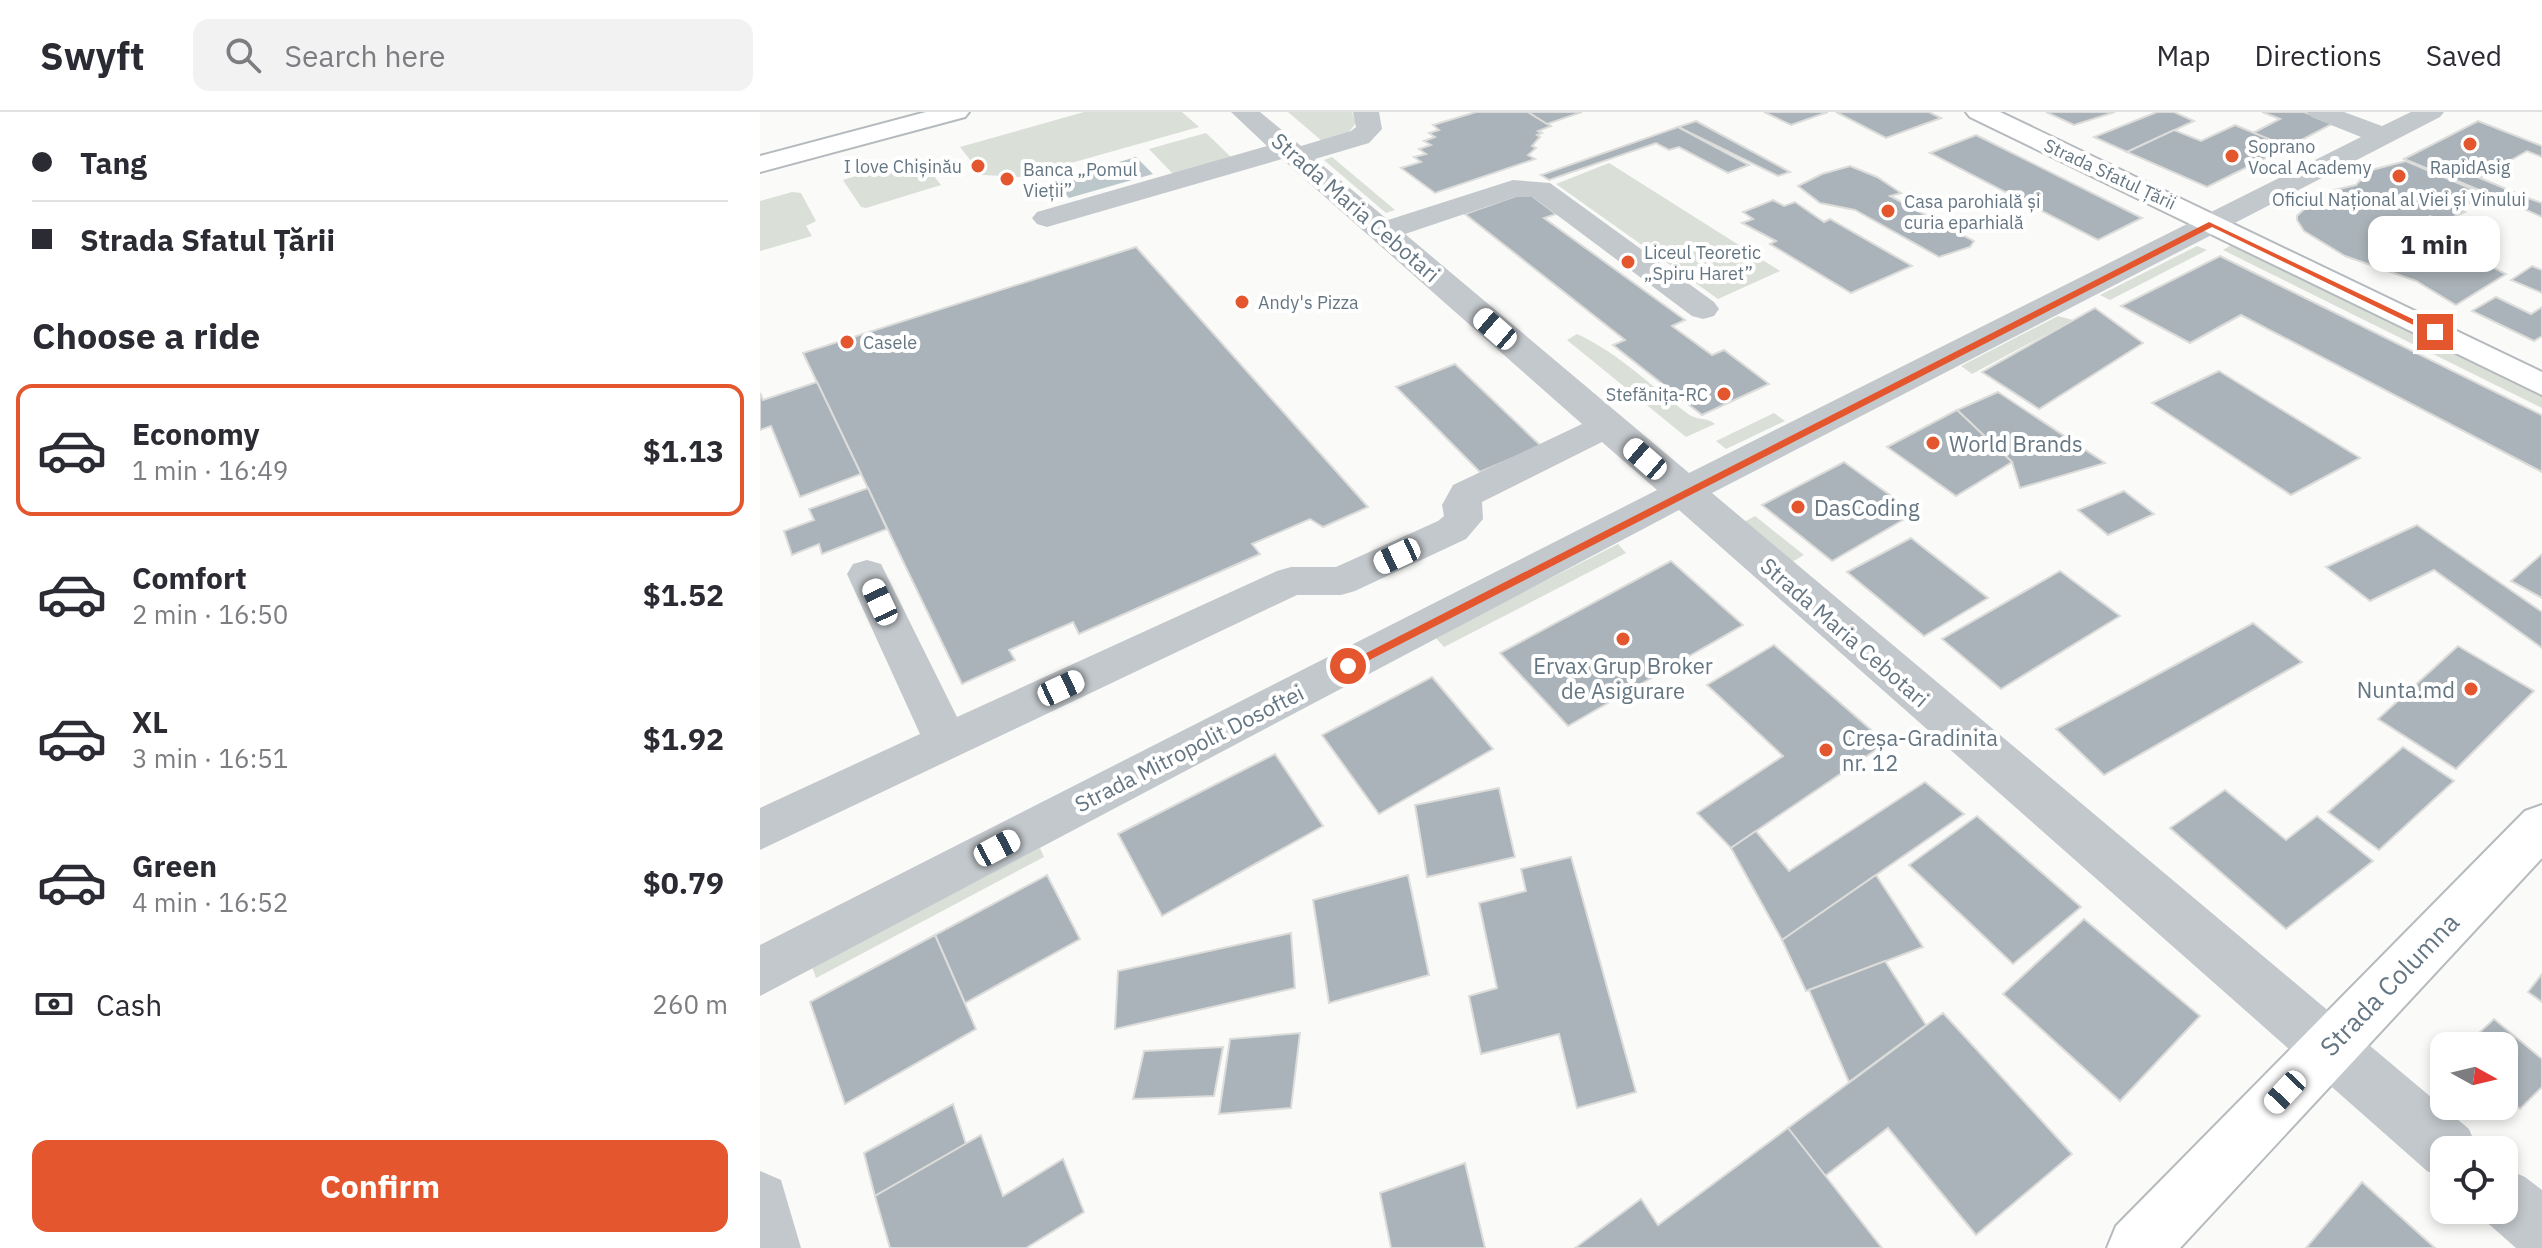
<!DOCTYPE html>
<meta charset="utf-8">
<style>
body{margin:0;font-family:"IBM Plex Sans",sans-serif;background:#f2f2f3;color:#2b2b33;height:100vh;display:flex;flex-direction:column;font-size:30px;white-space:nowrap}
*{box-sizing:border-box;margin:0}
p{font-size:26px;color:#7c7c81}
.icon{flex:none;width:44px;height:44px;fill:none;stroke:currentColor;stroke-width:2;stroke-linecap:round;stroke-linejoin:round}
.map{position:relative;flex:1;overflow:hidden}
.details{display:flex;flex-direction:column;background:#fff;width:760px}
.details>*{flex:none}
.top-card{display:grid;align-content:center;height:176px;padding:0 32px;background:#fff}
.needle{width:52px;rotate:98deg}
.fabs{position:absolute;left:1670px;top:920px;display:grid;gap:16px}
.fabs a{display:grid;place-items:center;width:88px;height:88px;border-radius:16px;background:#fff;box-shadow:0 4px 12px #0003;font-size:40px}
.end{position:absolute;width:36px;height:36px;margin:-18px;border:10px solid #e4572e;background:#fff;box-shadow:0 0 0 4px #fff}
.from{border-radius:50%}
.bubble{position:absolute;height:56px;border-radius:16px;background:#fff;box-shadow:0 4px 12px #0003;font-size:26px;font-weight:700;line-height:56px;text-align:center}
.car{position:absolute;width:24px;height:48px;margin:-24px -12px;border-radius:10px;box-shadow:0 0 6px 2px #0007;background:linear-gradient(#fff 24%,#345 0 40%,#fff 0 76%,#345 0 86%,#fff 0)}
.top-card b{display:flex;align-items:center;gap:28px;height:76px;font-size:30px}
.top-card b+b{border-top:2px solid #e1e1e2}
.top-card i{width:20px;height:20px;background:#2b2b33}
ul{padding:0;list-style:none}
li{display:flex;align-items:center;gap:24px;height:132px;margin:0 16px 12px;padding:0 16px;border:4px solid transparent;border-radius:16px}
li div{flex:1}
li b{display:block;font-size:30px}
li em{font-style:normal;font-weight:700}
li.on{border-color:#e4572e}
li>.icon{width:72px;height:72px;stroke-width:1.5}
h2{padding:0 32px;font-size:36px;line-height:96px}
.pay{display:flex;align-items:center;gap:20px;height:88px;padding:0 32px;font-size:30px}
.pay p{margin-inline-start:auto}
.primary-button{display:flex;gap:16px;margin-top:auto;padding:16px 32px}
.primary-button a{flex:1;height:92px;border-radius:16px;background:#e4572e;color:#fff;font-size:32px;font-weight:700;line-height:92px;text-align:center}
header{display:flex;align-items:center;gap:48px;box-sizing:border-box;height:112px;padding:0 40px;background:#fff;border-bottom:2px solid #e1e1e2}
header strong{font-size:38px}
nav{display:flex;gap:44px;margin-inline-start:auto;font-size:28px}
.search{width:560px;height:72px;background:#f2f2f3;display:flex;align-items:center;gap:20px;box-sizing:border-box;padding:0 28px;border-radius:16px;color:#7c7c81;font-size:30px}
main{display:flex;flex:1;min-height:0}
.map>svg:first-child{display:block}
.green{fill:#dadfd7}
.water{fill:#bbc7cb}
.building{fill:#aab3b9;stroke:#dcdcda;stroke-width:2}
.lines{fill:none;stroke-linecap:round;stroke-linejoin:round}
.major-casing{stroke:#b5babe;stroke-width:4}
.minor{fill:#c3c8cc;fill-rule:evenodd}
.major{fill:#fff;fill-rule:evenodd}
.route{fill:#e4572e}
.poi-dot{fill:#e4572e;stroke:#fff;stroke-width:3}
.labels{text-anchor:middle;dominant-baseline:central;stroke-width:8;stroke-linejoin:round;paint-order:stroke}
.far-poi-label{font-size:18px;fill:#657683;stroke:#fff;text-anchor:start}
.far-street-label{font-size:18px;fill:#657683;stroke:#fff}
.street-label{font-size:22px;fill:#657683;stroke:#fff}
.poi-label{font-size:22px;fill:#657683;stroke:#fff;text-anchor:start}
.near-street-label{font-size:26px;fill:#657683;stroke:#fff}
</style>
<header>
<strong>Swyft</strong>
<div class="search"><svg class="icon" aria-label="search" viewBox="0 0 24 24"><circle cx="10" cy="10" r="6"/><path d="M15 15l6 6"/></svg>Search here</div>
<nav><a>Map</a><a>Directions</a><a>Saved</a></nav>
</header>
<main>
<section class="details">
<div class="top-card">
<b><i class="from"></i>Tang</b>
<b><i></i>Strada Sfatul Țării</b>
</div>
<h2>Choose a ride</h2>
<ul>
<li class="on"><svg class="icon" aria-label="car" viewBox="0 0 24 24"><path d="M5 17H2v-5l4-1 3-4h7l3 4 3 1v5h-3M9 17h6M6 11h13"/><circle cx="7" cy="17" r="2"/><circle cx="17" cy="17" r="2"/></svg><div><b>Economy</b><p>1 min · 16:49</p></div><em>$1.13</em></li>
<li><svg class="icon" aria-label="car" viewBox="0 0 24 24"><path d="M5 17H2v-5l4-1 3-4h7l3 4 3 1v5h-3M9 17h6M6 11h13"/><circle cx="7" cy="17" r="2"/><circle cx="17" cy="17" r="2"/></svg><div><b>Comfort</b><p>2 min · 16:50</p></div><em>$1.52</em></li>
<li><svg class="icon" aria-label="car" viewBox="0 0 24 24"><path d="M5 17H2v-5l4-1 3-4h7l3 4 3 1v5h-3M9 17h6M6 11h13"/><circle cx="7" cy="17" r="2"/><circle cx="17" cy="17" r="2"/></svg><div><b>XL</b><p>3 min · 16:51</p></div><em>$1.92</em></li>
<li><svg class="icon" aria-label="car" viewBox="0 0 24 24"><path d="M5 17H2v-5l4-1 3-4h7l3 4 3 1v5h-3M9 17h6M6 11h13"/><circle cx="7" cy="17" r="2"/><circle cx="17" cy="17" r="2"/></svg><div><b>Green</b><p>4 min · 16:52</p></div><em>$0.79</em></li>
</ul>
<div class="pay"><svg class="icon" aria-label="cash" viewBox="0 0 24 24"><path d="M3 7h18v10H3z"/><circle cx="12" cy="12" r="2"/></svg>Cash<p>260 m</p></div>
<div class="primary-button"><a>Confirm</a></div>
</section>
<div class="map">
<svg width="1782" height="1136" viewBox="0 0 1782 1136">
<rect width="100%" height="100%" fill="#fafaf8"/>
<g class="green">
<polygon points="324,0 422,0 439,15 261,65 222,63 200,35"/>
<polygon points="528,0 592,0 596,11 589,20 562,29"/>
<polygon points="446,21 473,47 415,64 389,37"/>
<polygon points="572,45 635,98 626,101 564,48"/>
<polygon points="155,46 160,47 181,73 106,96 101,95 83,68"/>
<polygon points="849,51 1020,159 958,187 796,72"/>
<polygon points="32,80 41,81 56,109 46,114 52,124 0,139 0,89"/>
<polygon points="1473,132 1782,284 1782,296 1463,138"/>
<polygon points="1437,134 1447,138 1350,188 1340,183"/>
<polygon points="1298,204 1313,208 1212,262 1201,254"/>
<path d="M 817,222 C 862,243 889,273 928,302 C 938,309 947,305 955,312 L 926,325 L 807,228 Z"/>
<polygon points="1014,301 1025,309 966,337 956,329"/>
<polygon points="995,404 1044,443 1032,450 982,411"/>
<polygon points="858,432 866,441 684,535 675,525"/>
<polygon points="280,736 284,745 56,866 52,855"/>
</g>
<polygon class="water" points="376,45 393,62 309,86 294,69"/>
<g class="building">
<polygon points="716,0 768,0 791,14 778,19 782,21 777,23 780,25 772,34 776,36 768,43 775,47 675,81 641,56 661,50 654,45 666,42 659,37 671,33 664,29 675,25 669,21 679,18 673,13"/>
<polygon points="768,0 822,0 787,12"/>
<polygon points="1004,0 1068,0 1031,13"/>
<polygon points="1076,0 1169,0 1181,6 1126,26"/>
<polygon points="1286,0 1355,0 1314,13"/>
<polygon points="1397,0 1414,0 1434,9 1367,40 1334,25"/>
<polygon points="1502,0 1544,0 1574,11 1528,35 1493,21 1520,7"/>
<polygon points="936,9 1030,60 1018,64 918,15"/>
<polygon points="1718,9 1782,34 1782,45 1767,39 1720,66 1768,86 1753,92 1644,47"/>
<polygon points="1475,13 1528,35 1447,75 1367,40 1414,18 1441,29"/>
<polygon points="918,15 989,53 968,61 919,35 909,38 896,31 789,68 781,63"/>
<polygon points="1216,23 1382,106 1338,128 1170,41"/>
<polygon points="1646,49 1726,83 1718,94 1706,90 1696,96 1705,100 1691,106 1681,108 1670,104 1658,110 1632,114 1635,119 1694,135 1732,150 1728,153 1746,162 1696,193 1656,169 1585,144 1544,119 1537,108 1537,104 1561,81 1596,73 1608,59"/>
<polygon points="1090,54 1117,65 1141,81 1130,84 1214,129 1210,135 1179,145 1095,98 1060,91 1038,74 1062,62"/>
<polygon points="767,80 796,102 784,106 925,208 912,214 952,243 964,238 1009,272 942,303 853,233 865,228 705,102"/>
<polygon points="1768,86 1782,91 1782,105 1753,92"/>
<polygon points="1013,88 1024,94 1035,90 1064,110 1070,107 1152,154 1091,181 1010,132 1016,129 982,111 993,107 983,100"/>
<polygon points="376,135 608,395 563,415 550,407 492,432 500,442 319,522 313,510 249,538 255,548 202,572 43,241"/>
<polygon points="1460,144 1782,303 1782,360 1481,203 1430,231 1361,194"/>
<polygon points="1772,154 1782,158 1782,181 1751,168"/>
<polygon points="1736,185 1771,202 1782,195 1782,224 1774,229 1712,199"/>
<polygon points="1335,196 1383,231 1279,297 1222,260"/>
<polygon points="695,252 781,334 720,360 636,275"/>
<polygon points="1459,259 1600,346 1531,383 1392,291"/>
<polygon points="57,270 101,362 40,385 11,314 0,318 0,281 3,288"/>
<polygon points="1238,280 1345,351 1260,376 1252,350 1197,298"/>
<polygon points="1197,298 1252,350 1196,384 1127,335"/>
<polygon points="1084,350 1155,401 1072,449 1002,393"/>
<polygon points="108,376 127,417 62,442 59,432 32,443 24,419 54,408 49,397"/>
<polygon points="1364,379 1394,402 1348,423 1318,398"/>
<polygon points="1657,413 1782,500 1782,536 1674,458 1610,489 1566,455"/>
<polygon points="1151,426 1228,486 1164,524 1087,460"/>
<polygon points="1782,442 1782,486 1751,469"/>
<polygon points="911,449 983,513 808,614 740,541"/>
<polygon points="1300,459 1360,504 1241,577 1182,527"/>
<polygon points="1493,511 1542,550 1344,663 1296,617"/>
<polygon points="1014,533 1126,631 971,736 937,701 1023,644 947,573"/>
<polygon points="1698,534 1774,579 1696,657 1618,607"/>
<polygon points="672,565 733,637 619,702 562,623"/>
<polygon points="1643,635 1694,669 1619,738 1568,700"/>
<polygon points="515,642 563,714 402,804 358,722"/>
<polygon points="1165,670 1204,702 1022,828 971,736 996,719 1029,759"/>
<polygon points="739,676 755,745 667,765 655,693"/>
<polygon points="1465,678 1526,728 1557,704 1613,749 1526,817 1410,716"/>
<polygon points="1217,704 1321,795 1253,852 1149,753"/>
<polygon points="811,745 876,980 817,996 799,922 721,942 709,884 737,876 719,791 766,779 761,757"/>
<polygon points="287,763 320,827 205,891 175,823"/>
<polygon points="648,763 669,863 569,891 553,788"/>
<polygon points="1116,763 1163,835 1046,879 1022,828"/>
<polygon points="1324,807 1440,904 1360,989 1243,882"/>
<polygon points="531,821 535,876 355,917 358,859"/>
<polygon points="175,823 216,917 85,992 50,890"/>
<polygon points="1125,849 1166,913 1089,970 1049,878"/>
<polygon points="1782,862 1782,890 1768,880"/>
<polygon points="1183,901 1312,1042 1216,1123 1128,1016 1065,1064 1028,1016"/>
<polygon points="1734,907 1782,947 1782,975 1760,997 1744,984 1744,934 1705,934"/>
<polygon points="540,921 531,996 459,1002 470,927"/>
<polygon points="463,935 454,984 373,987 384,939"/>
<polygon points="193,992 206,1032 115,1084 104,1041"/>
<polygon points="1028,1016 1122,1136 815,1136 881,1087 898,1113"/>
<polygon points="221,1023 243,1084 303,1047 324,1100 266,1136 130,1136 115,1084"/>
<polygon points="705,1051 725,1136 631,1136 620,1081"/>
<polygon points="1602,1070 1675,1136 1546,1136"/>
</g>
<g class="lines">
<g class="major-casing">
<g id="major">
<polygon points="166,0 209,0 205,5 0,60 0,44"/>
<polygon points="1206,0 1240,0 1782,260 1782,283 1210,5"/>
<polygon points="1782,693 1782,746 1420,1136 1347,1136 1356,1114 1765,699"/>
</g>
</g>
<g class="minor">
<polygon points="471,0 500,0 541,34 591,19 596,15 593,0 619,0 622,17 609,31 555,47 628,108 753,68 790,71 954,190 959,197 954,204 943,207 932,204 773,85 755,85 645,122 929,361 1601,25 1551,5 1547,0 1584,0 1622,14 1651,0 1684,0 1680,5 952,381 1709,1017 1718,1038 1684,1038 1684,1066 1667,1059 919,398 0,884 0,833 897,378 842,330 722,390 723,407 706,427 595,479 581,483 537,483 0,738 0,696 160,622 87,462 93,452 107,448 121,452 197,605 517,459 531,455 576,455 678,409 684,404 682,393 693,373 822,312 522,47 287,115 277,112 272,106 277,100 507,34"/>
<polygon points="1744,1056 1765,1065 1782,1078 1782,1136 1756,1136 1723,1107 1719,1098 1744,1098"/>
<polygon points="0,1059 21,1068 41,1136 0,1136"/>
</g>
<use href="#major" class="major"/>
</g>
<polygon class="route" points="1449,110 1680,220 1672,222 1452,115 592,557 581,554"/>
<g class="poi-dot">
<circle cx="1710" cy="32" r="8"/>
<circle cx="1472" cy="44" r="8"/>
<circle cx="218" cy="54" r="8"/>
<circle cx="1639" cy="64" r="8"/>
<circle cx="247" cy="67" r="8"/>
<circle cx="1128" cy="99" r="8"/>
<circle cx="868" cy="150" r="8"/>
<circle cx="482" cy="190" r="8"/>
<circle cx="87" cy="230" r="8"/>
<circle cx="964" cy="282" r="8"/>
<circle cx="1173" cy="331" r="8"/>
<circle cx="1038" cy="395" r="8"/>
<circle cx="863" cy="527" r="8"/>
<circle cx="1711" cy="577" r="8"/>
<circle cx="1066" cy="638" r="8"/>
</g>
<g class="labels">
<g class="far-poi-label">
<text x="1488" y="34">Soprano<tspan x="1488" dy="21">Vocal Academy</tspan></text>
<text x="202" y="54" text-anchor="end">I love Chișinău</text>
<text x="1710" y="55" text-anchor="middle">RapidAsig</text>
<text x="263" y="57">Banca „Pomul<tspan x="263" dy="21">Vieții”</tspan></text>
<text x="1639" y="87" text-anchor="middle">Oficiul Național al Viei și Vinului</text>
<text x="1144" y="89">Casa parohială și<tspan x="1144" dy="21">curia eparhială</tspan></text>
<text x="884" y="140">Liceul Teoretic<tspan x="884" dy="21">„Spiru Haret”</tspan></text>
<text x="498" y="190">Andy's Pizza</text>
<text x="103" y="230">Casele</text>
<text x="948" y="282" text-anchor="end">Stefănița-RC</text>
</g>
<g class="far-street-label">
<text transform="translate(1350 62) rotate(25)">Strada Sfatul Țării</text>
</g>
<g class="street-label">
<text transform="translate(596 95) rotate(41)">Strada Maria Cebotari</text>
<text transform="translate(1085 520) rotate(41)">Strada Maria Cebotari</text>
<text transform="translate(429 636) rotate(-27)">Strada Mitropolit Dosoftei</text>
</g>
<g class="poi-label">
<text x="1189" y="331">World Brands</text>
<text x="1054" y="395">DasCoding</text>
<text x="863" y="553" text-anchor="middle">Ervax Grup Broker<tspan x="863" dy="25">de Asigurare</tspan></text>
<text x="1695" y="577" text-anchor="end">Nunta.md</text>
<text x="1082" y="625">Creșa-Gradinita<tspan x="1082" dy="25">nr. 12</tspan></text>
</g>
<g class="near-street-label">
<text transform="translate(1629 872) rotate(-46)">Strada Columna</text>
</g>
</g>
</svg>
<div class="fabs">
<a><svg class="needle" viewBox="-14 -14 28 28"><path d="M0-13l5 13h-10z" fill="#e53935"/><path d="M0 13l5-13h-10z" fill="#7c7c81"/></svg></a>
<a><svg class="icon" aria-label="locate" viewBox="0 0 24 24"><circle cx="12" cy="12" r="6"/><path d="M12 2v4M12 18v4M2 12h4M18 12h4"/></svg></a>
</div>
<i class="end from" style="left:588px;top:554px"></i>
<i class="end" style="left:1675px;top:220px"></i>
<div class="bubble" style="left:1608px;top:104px;width:132px">1 min</div>
<i class="car" style="left:735px;top:217px;rotate:311deg"></i>
<i class="car" style="left:885px;top:347px;rotate:311deg"></i>
<i class="car" style="left:637px;top:444px;rotate:245deg"></i>
<i class="car" style="left:120px;top:490px;rotate:335deg"></i>
<i class="car" style="left:301px;top:576px;rotate:65deg"></i>
<i class="car" style="left:237px;top:736px;rotate:62deg"></i>
<i class="car" style="left:1525px;top:980px;rotate:223deg"></i>
</div>
</main>
